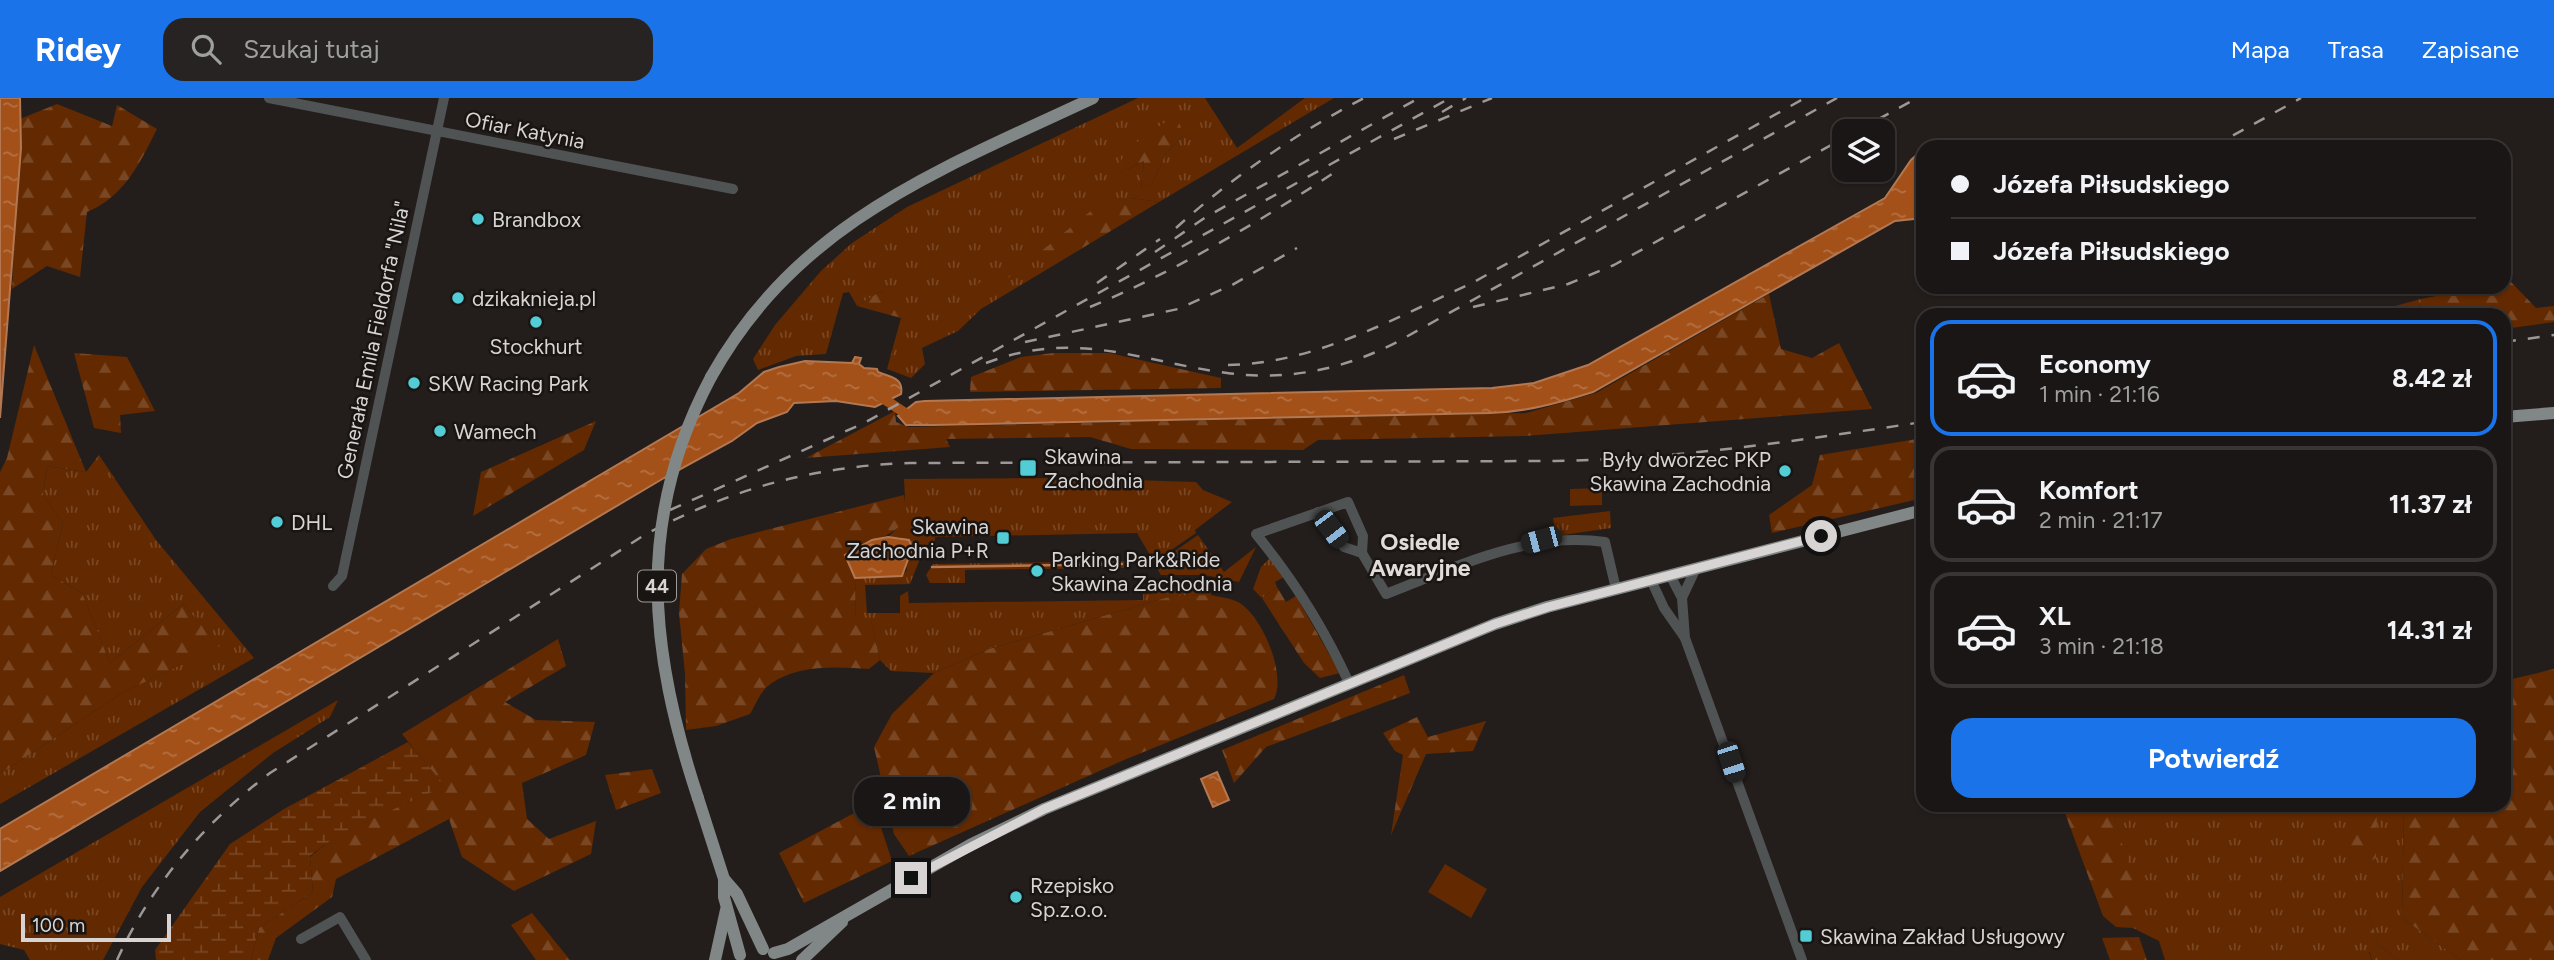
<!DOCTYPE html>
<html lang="pl">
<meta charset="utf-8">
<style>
body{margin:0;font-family:Figtree,sans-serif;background:#272322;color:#f1f3f6;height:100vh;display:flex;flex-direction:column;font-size:26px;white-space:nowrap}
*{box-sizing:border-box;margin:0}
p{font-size:23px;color:#9f9fa0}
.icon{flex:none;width:38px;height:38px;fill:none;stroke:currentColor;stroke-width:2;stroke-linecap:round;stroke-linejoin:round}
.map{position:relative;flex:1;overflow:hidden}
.sheet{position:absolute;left:1916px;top:210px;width:595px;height:504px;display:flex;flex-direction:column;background:#1a1615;border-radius:21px;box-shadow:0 2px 5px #0004,0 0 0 2px #383534}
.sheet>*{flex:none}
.hud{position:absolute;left:1916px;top:42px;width:595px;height:154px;border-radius:21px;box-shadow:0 2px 5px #0004,0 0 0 2px #383534;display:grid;align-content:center;height:154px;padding:0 35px;background:#1a1615}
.fabs{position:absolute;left:1832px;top:21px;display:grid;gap:14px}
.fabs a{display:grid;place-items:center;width:63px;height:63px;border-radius:14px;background:#1a1615;box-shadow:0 2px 5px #0004,0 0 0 2px #383534;font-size:35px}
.scale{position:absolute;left:21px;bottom:18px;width:150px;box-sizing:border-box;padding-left:7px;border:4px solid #d7d4d3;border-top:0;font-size:19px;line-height:24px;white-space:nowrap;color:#d7d4d3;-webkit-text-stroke:5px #191513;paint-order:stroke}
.end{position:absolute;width:32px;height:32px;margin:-16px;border:9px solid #d7d4d3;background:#111;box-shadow:0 0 0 4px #111}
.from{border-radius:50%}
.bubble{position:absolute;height:49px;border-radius:21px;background:#1a1615;box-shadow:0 2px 5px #0004,0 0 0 2px #383534;font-size:23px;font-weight:700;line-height:49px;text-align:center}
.car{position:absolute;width:21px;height:42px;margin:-21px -10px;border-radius:9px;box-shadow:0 0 5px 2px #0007;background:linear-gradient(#222 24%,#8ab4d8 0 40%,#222 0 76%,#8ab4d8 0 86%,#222 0)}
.hud b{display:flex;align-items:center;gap:24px;height:66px;font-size:26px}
.hud b+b{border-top:2px solid #383534}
.hud i{width:18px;height:18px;background:#f1f3f6}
ul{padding:12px 0 0;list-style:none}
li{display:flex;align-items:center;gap:21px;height:116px;margin:0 14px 10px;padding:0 21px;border:4px solid #383534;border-radius:21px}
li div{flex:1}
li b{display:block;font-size:26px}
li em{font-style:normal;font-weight:700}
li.current{border-color:#1a73e8}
li>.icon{width:63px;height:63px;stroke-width:1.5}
.primary-button{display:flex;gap:14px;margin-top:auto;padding:14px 35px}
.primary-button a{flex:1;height:80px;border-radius:21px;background:#1a73e8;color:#fff;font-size:28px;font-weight:700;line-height:80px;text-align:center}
header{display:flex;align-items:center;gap:42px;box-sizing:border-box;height:98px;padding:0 35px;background:#1a73e8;color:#fff}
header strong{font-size:33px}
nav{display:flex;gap:38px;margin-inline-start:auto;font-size:24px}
.search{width:490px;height:63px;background:#272322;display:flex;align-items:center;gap:18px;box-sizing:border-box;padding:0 24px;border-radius:21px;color:#9f9fa0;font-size:26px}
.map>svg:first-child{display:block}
.grass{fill:url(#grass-tufts);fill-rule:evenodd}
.forest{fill:url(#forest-firs)}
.wetland{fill:url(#wetland-marsh)}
.pitch{fill:#632900}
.water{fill:url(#water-ripples);stroke:#b37851;stroke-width:2}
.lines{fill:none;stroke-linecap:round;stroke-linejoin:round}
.stream{stroke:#b37851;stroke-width:2.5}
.canal{stroke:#a45119;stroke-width:10}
.minor{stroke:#505353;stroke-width:10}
.major{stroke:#818787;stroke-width:12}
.rail{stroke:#9c9897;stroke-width:2.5;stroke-dasharray:12 12;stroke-linecap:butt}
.major-bridge{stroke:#818787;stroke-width:12}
.route{stroke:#d7d4d3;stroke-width:9}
.poi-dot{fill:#52ccd5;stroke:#191513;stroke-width:2.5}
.labels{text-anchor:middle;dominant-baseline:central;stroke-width:5;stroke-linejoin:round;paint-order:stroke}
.shield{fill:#191513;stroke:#9e9b99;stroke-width:2}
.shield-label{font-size:19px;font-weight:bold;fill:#d7d4d3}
.street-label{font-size:21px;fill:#d7d4d3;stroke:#191513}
.poi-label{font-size:21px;fill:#d7d4d3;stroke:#191513;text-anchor:start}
.neighbourhood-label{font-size:23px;font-weight:bold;fill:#e2dcd9;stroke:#191513}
</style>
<header>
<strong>Ridey</strong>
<div class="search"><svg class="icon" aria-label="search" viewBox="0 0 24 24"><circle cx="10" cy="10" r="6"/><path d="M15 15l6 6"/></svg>Szukaj tutaj</div>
<nav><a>Mapa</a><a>Trasa</a><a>Zapisane</a></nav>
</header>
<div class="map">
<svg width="2554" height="862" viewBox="0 0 2554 862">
<defs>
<pattern id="grass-tufts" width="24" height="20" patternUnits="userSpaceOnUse" patternTransform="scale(1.75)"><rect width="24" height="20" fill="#632900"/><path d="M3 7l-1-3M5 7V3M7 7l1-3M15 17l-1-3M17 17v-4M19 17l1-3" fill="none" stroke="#794724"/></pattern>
<pattern id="forest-firs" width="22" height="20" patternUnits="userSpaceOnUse" patternTransform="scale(1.75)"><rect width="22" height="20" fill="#632900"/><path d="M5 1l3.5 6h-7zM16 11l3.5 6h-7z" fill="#794724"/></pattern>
<pattern id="wetland-marsh" width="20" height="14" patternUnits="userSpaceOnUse" patternTransform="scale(1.75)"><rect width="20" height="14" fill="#632900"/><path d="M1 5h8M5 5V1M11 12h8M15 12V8" fill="none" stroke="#794724"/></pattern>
<pattern id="water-ripples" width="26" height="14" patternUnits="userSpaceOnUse" patternTransform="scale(1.75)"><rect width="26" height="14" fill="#a45119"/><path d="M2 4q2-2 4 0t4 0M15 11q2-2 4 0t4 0" fill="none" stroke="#b47144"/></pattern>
</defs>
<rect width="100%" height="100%" fill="#231e1c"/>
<g class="grass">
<path d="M 1138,0 L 1205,0 L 1237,50 L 1305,0 L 1334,0 L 1159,104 L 1131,100 L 1040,155 L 1051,169 L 981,211 L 958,233 L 922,250 L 925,266 L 911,280 L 887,271 L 901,220 L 881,193 L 857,208 L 849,194 L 843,195 L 826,256 L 796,258 L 758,272 L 753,261 L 775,227 L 821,173 L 852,145 L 907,109 ZM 1184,37 L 1166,55 L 1152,86 L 1141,89 L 1144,63 L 1116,77 Z"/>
<polygon points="2421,201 2420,217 2350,217 2350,214 2377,213"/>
<polygon points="99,357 156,442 254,560 0,706 0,676 122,595 219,548 183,506 110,565 82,495 51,477 63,425 43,397 47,368 86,374"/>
<path d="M 1071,380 L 1196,384 L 1203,392 L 1232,404 L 1195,432 L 1196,435 L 1154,464 L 1137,435 L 935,439 L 935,443 L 925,448 L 910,486 L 865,487 L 867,515 L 900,515 L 900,498 L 908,493 L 909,505 L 1143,502 L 1143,496 L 1156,495 L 1156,490 L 1210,491 L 1211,497 L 1172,498 L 989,551 L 934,575 L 891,573 L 880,562 L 871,522 L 856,522 L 855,480 L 902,478 L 907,472 L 900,439 L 888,439 C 909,422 905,405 904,381 Z"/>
<polygon points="1610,413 1611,430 1556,438 1553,420"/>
<polygon points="1198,437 1224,474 1256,449 1239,484 1205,477 1161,477 1155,467"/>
<polygon points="1269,461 1275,464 1284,479 1275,484 1277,489 1262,500 1253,491 1261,469"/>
<polygon points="1125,463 1124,470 965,472 965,485 930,485 926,477 933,466"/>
<polygon points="338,602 330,619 273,655 200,714 142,789 103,862 30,862 24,852 0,846 0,799"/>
<polygon points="2111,707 2332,707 2332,714 2343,707 2404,707 2402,820 2461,862 2399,862 2378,847 2369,815 2369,855 2372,862 2165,862 2159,843 2133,830 2143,821"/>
</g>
<g class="forest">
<path d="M 57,6 L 112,28 L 117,7 L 157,31 C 140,65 124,99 87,114 L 80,179 L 47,168 L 12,191 L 20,21 Z"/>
<path d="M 1176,17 L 1184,37 L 1166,55 L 1152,86 L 1141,90 L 1144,63 L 1116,77 C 1121,48 1154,33 1176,17 Z"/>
<polygon points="1131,100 1159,104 1051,169 1039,155 1097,108"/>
<polygon points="995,174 1013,176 972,208 972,190"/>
<polygon points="2511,184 2536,210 2554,208 2554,224 2504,231 2504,217 2420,217 2421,201 2484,189 2504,189 2504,185"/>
<polygon points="881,193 894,204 901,220 857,208"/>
<polygon points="1769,196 1781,251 1812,260 1839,245 1872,311 1525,338 1318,342 1303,352 1131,351 1090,339 946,341 950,349 806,360 895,313 896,324 909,329 1526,315 1596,295"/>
<polygon points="34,247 86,374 47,368 43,397 63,425 51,477 82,495 110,565 183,506 220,548 122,595 0,676 0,374 7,360"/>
<polygon points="74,255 127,259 155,313 120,317 121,335 94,330"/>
<polygon points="1053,255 1109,255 1221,280 1221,290 970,294 971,279 1021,259"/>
<polygon points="596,323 584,352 473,418 481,374"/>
<polygon points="1923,340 1923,400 1772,435 1769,417 1812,387 1820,357"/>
<path d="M 904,397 L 907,420 C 892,440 867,445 845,457 L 855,480 L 856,522 L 871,522 L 880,562 L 869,571 C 836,569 796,566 768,588 C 760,594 755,608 750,616 L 716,628 L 686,632 L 685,576 L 679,515 L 682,476 L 706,451 L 731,441 Z"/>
<polygon points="1277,489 1286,504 1296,498 1340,575 1320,580 1304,565 1262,500"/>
<path d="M 1211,497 C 1219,499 1230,500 1238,504 C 1262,517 1287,577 1274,601 L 1124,662 L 909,758 L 894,736 L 874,649 L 892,616 L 934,575 L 989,551 L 1172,498 Z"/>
<polygon points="558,541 566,568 505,604 536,622 595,624 586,657 522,685 527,721 549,741 596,723 591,756 514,793 462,759 449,721 336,781 332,799 276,840 268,862 251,862 259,830 313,794 310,759 338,736 444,688 402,636"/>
<polygon points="2554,571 2554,862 2461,862 2402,820 2404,707 2504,707 2504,583"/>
<polygon points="1404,577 1410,595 1266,649 1234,685 1222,652"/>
<polygon points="1417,619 1428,639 1486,623 1473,653 1426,656 1391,737 1403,657 1395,653 1383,635"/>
<polygon points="652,671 661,695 616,712 605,677"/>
<polygon points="873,705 892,763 804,805 779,755"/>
<polygon points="2062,707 2111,707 2144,821 2133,830 2116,829 2103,818"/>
<polygon points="2377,710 2376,760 2346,777 2349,727"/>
<polygon points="2369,814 2378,847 2399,862 2372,862 2360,824"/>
<polygon points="532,815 570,862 536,862 511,827"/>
<polygon points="2139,839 2147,862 2110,862 2102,840"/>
</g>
<polygon class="wetland" points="408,644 445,688 339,736 310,758 313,794 259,830 251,862 156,862 155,852 230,746 284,711"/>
<g class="pitch">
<polygon points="1602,390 1602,407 1570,408 1570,391"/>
<polygon points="1445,766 1487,791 1471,820 1428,794"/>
</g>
<g class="water">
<polygon points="0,0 20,0 21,50 0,320"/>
<path d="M 1920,54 L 1923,54 L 1923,120 L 1895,123 L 1593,294 C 1558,305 1526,314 1490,315 L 933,327 L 906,327 L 898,318 L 916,304 L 925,303 L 1492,290 L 1534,285 L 1588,267 L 1885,100 L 1911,62 Z"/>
<path d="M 855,259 L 861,260 L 859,266 L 864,270 L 877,271 L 878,274 C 889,279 904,279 901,296 L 875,309 L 836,303 L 794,305 L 787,314 L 757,325 L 732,343 L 664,380 L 0,773 L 0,731 L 739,295 L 764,274 L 779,269 L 805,263 L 852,265 Z"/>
<polygon points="888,439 909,442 912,450 902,478 855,480 845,457 872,442"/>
<polygon points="1217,674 1229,702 1213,709 1201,681"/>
</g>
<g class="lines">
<polyline class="stream" points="932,469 1122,466"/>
<polyline class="canal" points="878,297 911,319"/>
<g class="minor">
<polyline points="269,0 733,91"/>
<polyline points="1318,414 1344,449 1362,455"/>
<polyline points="1670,477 1682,500"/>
<polyline points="1651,482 1664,510 1685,540 1802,862"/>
<polyline points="333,488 342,478 444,0"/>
<polyline points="1685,540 1682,500 1696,470"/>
<path d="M 1349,585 C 1325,532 1293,481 1256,436 L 1348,404 L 1363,438 L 1362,455 L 1386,496 C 1456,469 1528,433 1605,444 L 1616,491"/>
<polyline points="301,841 340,819 366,862"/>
</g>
<g class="major">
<path d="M 711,279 C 798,123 940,72 1093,0"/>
<polyline points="2504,319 2554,315"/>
<polyline points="698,700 724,781 724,799 740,857"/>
<polyline points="724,781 737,796 763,851"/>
<polyline points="774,855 788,851 970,747 1044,711 1495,526 1547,509 1923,412"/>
<polyline points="715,862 726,812"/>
<polyline points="802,862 842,824"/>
</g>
<g class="rail">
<polyline points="1442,14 1466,0"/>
<polyline points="1857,33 1917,0"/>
<polyline points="1394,41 1492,0"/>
<polyline points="2212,49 2301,0"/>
<path d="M 1176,130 C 1232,79 1297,35 1364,0"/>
<polyline points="1155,154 1206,119 1419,0"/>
<polyline points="1097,185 1160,141"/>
<path d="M 1090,209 C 1172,175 1261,123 1335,74"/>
<polyline points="1473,209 1568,186 1614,167 1844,40"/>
<polyline points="1025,244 1178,211 1232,187 1297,150"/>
<polyline points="2504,244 2554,237"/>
<path d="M 986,265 C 1076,231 1138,263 1227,275 C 1286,283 1343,272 1397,244 L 1837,0"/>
<path d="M 1228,267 C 1314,266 1395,220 1472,185 L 1805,0"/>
<polyline points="670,412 864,325 1450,0"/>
<path d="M 117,862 C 151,787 204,725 270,675 L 646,436 C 731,391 814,368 910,365 L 1555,363 C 1679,361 1801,342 1923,324"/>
</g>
<path class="major-bridge" d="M 698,700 C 649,552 635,422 711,279"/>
</g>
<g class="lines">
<polyline class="route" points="911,780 1044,711 1495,526 1548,509 1821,438"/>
</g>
<g class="poi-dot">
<circle cx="478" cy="121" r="7"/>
<circle cx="458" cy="200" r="7"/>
<circle cx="536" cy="224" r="7"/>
<circle cx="414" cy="285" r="7"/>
<circle cx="440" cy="333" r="7"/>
<rect x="1019" y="361" width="18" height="18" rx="3.5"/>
<circle cx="1785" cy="373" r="7"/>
<circle cx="277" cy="424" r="7"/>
<rect x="996" y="433" width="14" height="14" rx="3.5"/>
<circle cx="1037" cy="473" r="7"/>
<circle cx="1016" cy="799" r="7"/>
<rect x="1799" y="831" width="14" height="14" rx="3.5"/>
</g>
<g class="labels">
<rect class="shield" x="638" y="472.5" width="38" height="31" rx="5"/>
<g class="shield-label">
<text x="657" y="488">44</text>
</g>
<g class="street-label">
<text transform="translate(525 32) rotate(11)">Ofiar Katynia</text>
<text transform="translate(373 242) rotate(-78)">Generała Emila Fieldorfa "Nila"</text>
</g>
<g class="poi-label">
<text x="492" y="121">Brandbox</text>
<text x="472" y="200">dzikaknieja.pl</text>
<text x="536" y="248" text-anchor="middle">Stockhurt</text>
<text x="428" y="285">SKW Racing Park</text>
<text x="454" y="333">Wamech</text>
<text x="1044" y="358">Skawina<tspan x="1044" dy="24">Zachodnia</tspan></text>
<text x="1771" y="361" text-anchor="end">Były dworzec PKP<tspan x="1771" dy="24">Skawina Zachodnia</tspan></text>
<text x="291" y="424">DHL</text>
<text x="989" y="428" text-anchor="end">Skawina<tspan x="989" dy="24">Zachodnia P+R</tspan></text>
<text x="1051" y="461">Parking Park&amp;Ride<tspan x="1051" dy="24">Skawina Zachodnia</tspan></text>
<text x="1030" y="787">Rzepisko<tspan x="1030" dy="24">Sp.z.o.o.</tspan></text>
<text x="1820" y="838">Skawina Zakład Usługowy</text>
</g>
<g class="neighbourhood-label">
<text x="1420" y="444">Osiedle<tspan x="1420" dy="26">Awaryjne</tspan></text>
</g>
</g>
</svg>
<div class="fabs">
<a><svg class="icon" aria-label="layers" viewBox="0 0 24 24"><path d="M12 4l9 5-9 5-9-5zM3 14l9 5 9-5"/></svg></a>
</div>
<div class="scale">100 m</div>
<i class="end from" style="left:1821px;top:438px"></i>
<i class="end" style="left:911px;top:780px"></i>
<div class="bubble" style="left:854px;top:679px;width:116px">2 min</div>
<i class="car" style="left:1331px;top:431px;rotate:143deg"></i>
<i class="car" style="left:1541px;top:442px;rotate:255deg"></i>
<i class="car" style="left:1731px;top:664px;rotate:162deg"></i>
<div class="hud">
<b><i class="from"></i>Józefa Piłsudskiego</b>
<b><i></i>Józefa Piłsudskiego</b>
</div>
<section class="sheet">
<ul>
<li class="current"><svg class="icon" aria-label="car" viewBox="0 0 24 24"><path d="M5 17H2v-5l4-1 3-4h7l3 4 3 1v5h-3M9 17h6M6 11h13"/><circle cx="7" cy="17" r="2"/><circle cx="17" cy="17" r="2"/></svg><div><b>Economy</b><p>1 min · 21:16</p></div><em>8.42 zł</em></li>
<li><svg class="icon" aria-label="car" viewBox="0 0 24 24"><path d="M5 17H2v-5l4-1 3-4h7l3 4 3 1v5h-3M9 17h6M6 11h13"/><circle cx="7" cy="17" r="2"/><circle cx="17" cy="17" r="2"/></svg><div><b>Komfort</b><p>2 min · 21:17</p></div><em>11.37 zł</em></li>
<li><svg class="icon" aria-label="car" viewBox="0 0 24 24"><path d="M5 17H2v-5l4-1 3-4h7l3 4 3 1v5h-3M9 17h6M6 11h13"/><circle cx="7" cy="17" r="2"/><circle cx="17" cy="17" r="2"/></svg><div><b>XL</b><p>3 min · 21:18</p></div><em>14.31 zł</em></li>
</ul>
<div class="primary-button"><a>Potwierdź</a></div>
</section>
</div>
